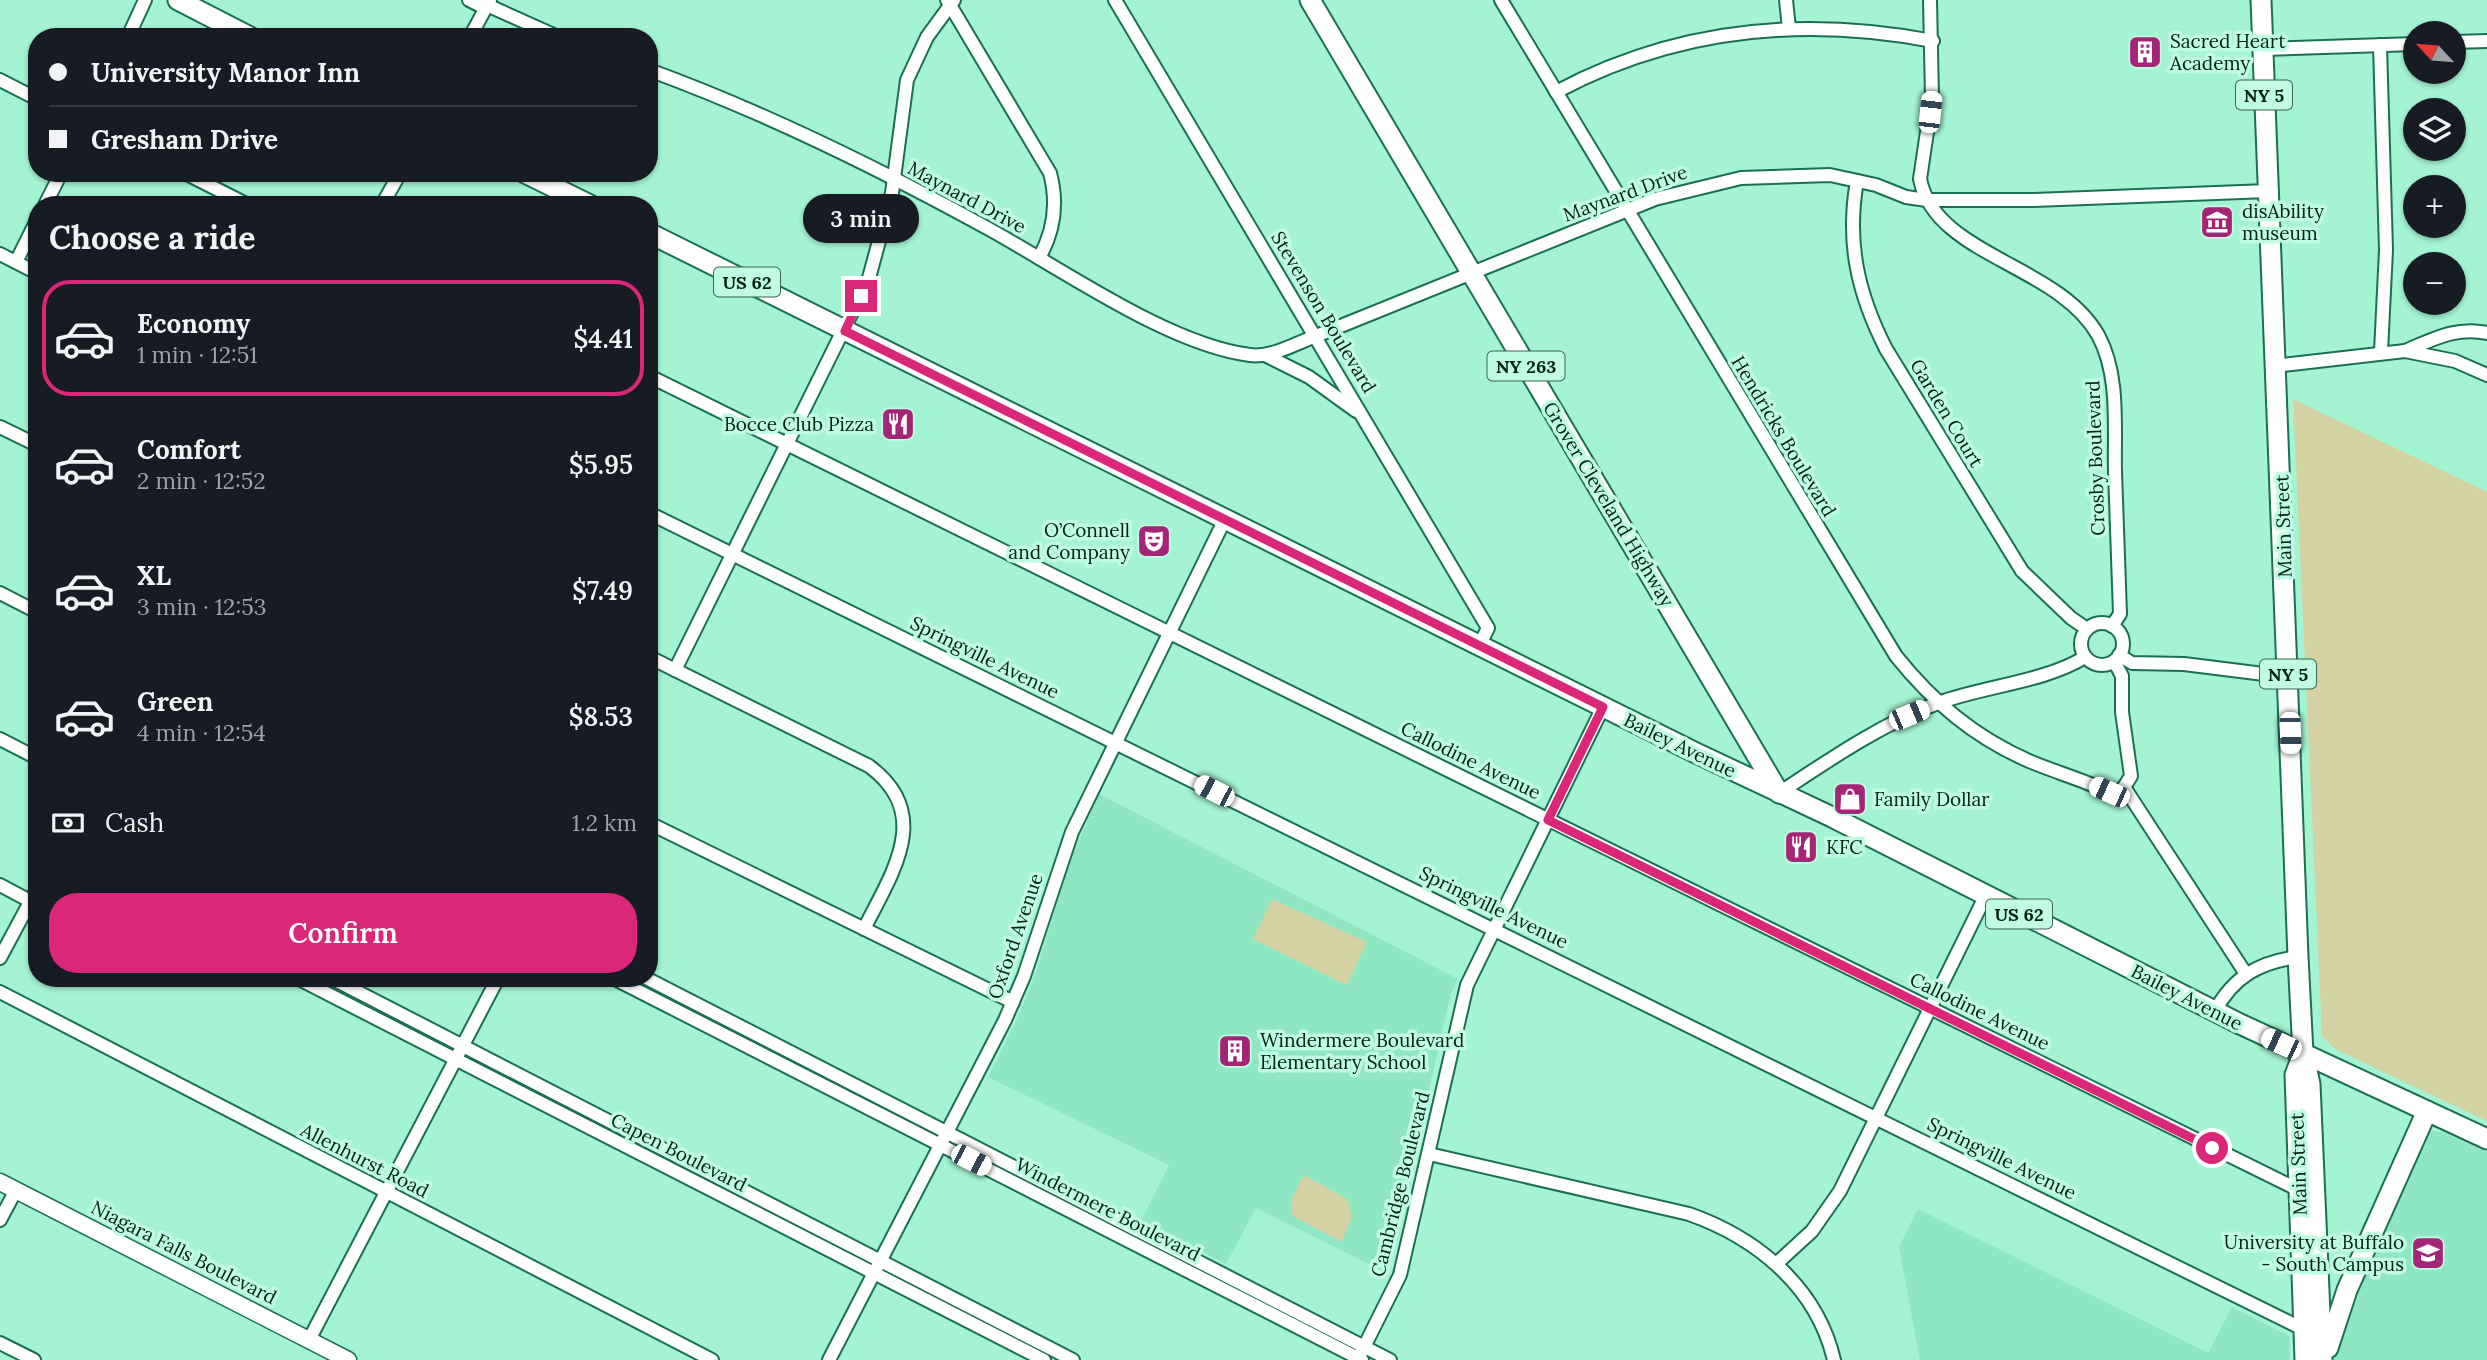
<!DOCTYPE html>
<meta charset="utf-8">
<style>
body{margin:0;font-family:Lora,serif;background:#242831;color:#f1f3f6;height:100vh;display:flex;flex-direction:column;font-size:26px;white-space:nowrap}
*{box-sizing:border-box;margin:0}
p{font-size:23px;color:#9ea1a6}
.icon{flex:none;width:38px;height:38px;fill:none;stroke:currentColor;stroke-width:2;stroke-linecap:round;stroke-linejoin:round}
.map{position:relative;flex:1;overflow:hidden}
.sheet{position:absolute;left:28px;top:196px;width:630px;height:791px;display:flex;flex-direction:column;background:#171b24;border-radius:28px;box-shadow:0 2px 5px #0004}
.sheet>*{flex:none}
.guide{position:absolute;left:28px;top:28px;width:630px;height:154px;border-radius:28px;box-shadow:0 2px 5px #0004;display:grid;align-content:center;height:154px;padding:0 21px;background:#171b24}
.needle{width:46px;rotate:296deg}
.buttons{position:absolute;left:2403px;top:21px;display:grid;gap:14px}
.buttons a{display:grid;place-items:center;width:63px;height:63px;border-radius:50%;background:#171b24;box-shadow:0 2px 5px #0004;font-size:35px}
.end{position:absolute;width:32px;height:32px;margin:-16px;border:9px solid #db2777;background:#fff;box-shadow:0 0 0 4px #fff}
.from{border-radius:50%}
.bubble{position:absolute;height:49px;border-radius:24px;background:#171b24;box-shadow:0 2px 5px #0004;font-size:23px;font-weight:600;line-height:49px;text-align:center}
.car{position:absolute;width:21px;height:42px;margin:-21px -10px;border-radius:9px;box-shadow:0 0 5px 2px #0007;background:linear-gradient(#fff 24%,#345 0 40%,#fff 0 76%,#345 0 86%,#fff 0)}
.guide b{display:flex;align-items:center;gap:24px;height:66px;font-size:26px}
.guide b+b{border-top:2px solid #363941}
.guide i{width:18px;height:18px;background:#f1f3f6}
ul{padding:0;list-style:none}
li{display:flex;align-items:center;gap:21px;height:116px;margin:0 14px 10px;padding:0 7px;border:4px solid transparent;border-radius:28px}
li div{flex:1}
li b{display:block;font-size:26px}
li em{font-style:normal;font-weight:600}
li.on{border-color:#db2777}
li>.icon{width:63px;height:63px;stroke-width:1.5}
h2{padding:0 21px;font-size:32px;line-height:84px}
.pay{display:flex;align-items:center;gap:18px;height:77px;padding:0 21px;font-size:26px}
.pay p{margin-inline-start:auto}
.button{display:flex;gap:14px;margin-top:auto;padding:14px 21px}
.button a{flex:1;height:80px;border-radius:28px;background:#db2777;color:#fff;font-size:28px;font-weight:600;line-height:80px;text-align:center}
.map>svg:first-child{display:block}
.built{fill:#8ee6c3}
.green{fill:#d2d2a2}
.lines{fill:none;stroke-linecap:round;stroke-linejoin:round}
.minor-casing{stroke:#1c6f54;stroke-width:16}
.secondary-casing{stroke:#1c6f54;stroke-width:19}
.primary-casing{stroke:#1c6f54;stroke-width:23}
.minor{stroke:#fff;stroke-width:12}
.secondary{stroke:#fff;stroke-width:16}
.primary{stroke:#fff;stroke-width:19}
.route{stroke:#db2777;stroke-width:9}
.labels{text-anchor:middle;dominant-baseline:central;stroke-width:7;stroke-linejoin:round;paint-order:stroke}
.shield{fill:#bffce2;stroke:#396353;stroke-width:2}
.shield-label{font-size:18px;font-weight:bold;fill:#002116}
.poi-label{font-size:19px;fill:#002116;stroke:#bffce2;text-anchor:start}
.street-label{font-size:19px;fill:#002116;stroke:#bffce2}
</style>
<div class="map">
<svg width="2487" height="1360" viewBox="0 0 2487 1360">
<rect width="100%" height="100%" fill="#a4f3d2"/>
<g class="built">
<polygon points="1099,794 1458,979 1451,993 1387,1273 1256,1208 1226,1264 1141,1221 1169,1165 988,1077 1018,1017 1036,972 1071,858"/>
<polygon points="2433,1131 2443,1132 2487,1152 2487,1360 2333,1360 2336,1341 2424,1136"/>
<polygon points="1918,1209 2208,1353 2232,1307 2289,1336 2290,1360 1920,1360 1899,1247"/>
</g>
<g class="green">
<polygon points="2293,399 2487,492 2487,1121 2335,1049 2322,1036"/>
<polygon points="1272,899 1367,942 1347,985 1253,939"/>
<polygon points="308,978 316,978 448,1046 446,1049"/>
<polygon points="678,1000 795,1060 795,1062 678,1005"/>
<polygon points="472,1058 648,1148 649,1150 469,1060"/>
<polygon points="668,1158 866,1260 866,1261 667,1161"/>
<polygon points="1304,1175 1347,1199 1352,1216 1342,1242 1292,1216 1291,1200"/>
</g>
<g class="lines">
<g class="minor-casing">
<g id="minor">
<polyline points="469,0 485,8"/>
<path d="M 947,0 L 1050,173 C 1058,203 1055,230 1039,258"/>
<polyline points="1115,0 1488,628 1479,646"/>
<path d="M 1501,0 L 1896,656 C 1933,702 1974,737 2029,761 C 2055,772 2083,780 2109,792 L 2120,791 L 2124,787"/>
<polyline points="1786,0 1789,28"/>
<path d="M 1930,0 L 1932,98 L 1920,179 C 1935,256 2058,264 2098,335 C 2120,375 2114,427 2115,471 C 2117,519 2118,567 2120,614 L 2112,626"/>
<polyline points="487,5 558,37"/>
<polyline points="128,37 145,0"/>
<polyline points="470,37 490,0"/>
<polyline points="2454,42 2487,41"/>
<polyline points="2380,45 2386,250 2381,352"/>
<polyline points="2263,49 2415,44"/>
<path d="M 649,70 C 767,113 880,169 989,229 C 1062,269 1169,345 1250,355 C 1272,358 1296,343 1316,336 L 1655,199 L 1741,178 L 1830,175 L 1876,185 L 1906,197 L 1927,200 L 2034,200 L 2268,191"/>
<polyline points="0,80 37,99"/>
<path d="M 1556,92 C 1674,29 1802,16 1933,41"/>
<polyline points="185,173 248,205"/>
<path d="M 1857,181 C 1846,243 1858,294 1886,349 L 2022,571 L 2071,618 L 2087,629"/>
<polyline points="45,205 61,173"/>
<polyline points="382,205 400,173"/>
<polyline points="0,254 37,273"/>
<polyline points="16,262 37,220"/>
<path d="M 2405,351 C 2432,340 2456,326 2487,333"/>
<polyline points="1265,355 1309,377 1356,411"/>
<polyline points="2274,366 2405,351 2455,361 2487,375"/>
<polyline points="649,376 2305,1193"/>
<polyline points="0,427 37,445"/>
<polyline points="649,513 2307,1331"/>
<polyline points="0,593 37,612"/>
<circle cx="2102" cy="644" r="21"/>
<polyline points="2119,655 2132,663 2184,664 2288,677"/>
<path d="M 649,657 L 869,766 C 934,814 892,873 864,929"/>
<polyline points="2114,661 2122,676 2122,712 2131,776 2124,787"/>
<polyline points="675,670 869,278 892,193 907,80 927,37 954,0"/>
<polyline points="0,739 37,758"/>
<polyline points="2124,787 2246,974"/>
<path d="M 1779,793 C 1829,760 1881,724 1938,703 C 1984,686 2045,682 2085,657"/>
<polyline points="649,823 1013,1002"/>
<polyline points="0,885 30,901"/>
<polyline points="0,958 37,889"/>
<polyline points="297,978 1044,1360"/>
<polyline points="331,978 1073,1360"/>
<polyline points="613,978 1362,1360"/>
<polyline points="646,978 1390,1360"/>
<polyline points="0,992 712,1360"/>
<path d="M 2215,1011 C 2234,976 2260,962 2298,957"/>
<path d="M 1429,1154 L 1689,1214 C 1757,1238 1817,1287 1834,1360"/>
<polyline points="0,1220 16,1190"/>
<polyline points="1776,1264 1812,1231 1840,1191 1985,897"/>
<polyline points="309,1340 498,978"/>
<polyline points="0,1343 34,1360"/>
<polyline points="1361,1353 1400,1275 1467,985 1603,707"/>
<polyline points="829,1360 1005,1020 1024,976 1072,832 1225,519"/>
</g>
</g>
<g class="secondary-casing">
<polyline id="secondary" points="0,1182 348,1360"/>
</g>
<g class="primary-casing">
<g id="primary">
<polyline points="178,0 250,37"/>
<polyline points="1310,0 1779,793"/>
<polyline points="2261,0 2298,957 2303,1053 2310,1084 2322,1360"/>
<polyline points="525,173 590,205"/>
<polyline points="649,233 1696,753 1832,817 2238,1023 2487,1139"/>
<polyline points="2303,1054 2295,1075 2305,1360"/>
<polyline points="2328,1348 2347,1290 2427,1111"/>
</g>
</g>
<use href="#minor" class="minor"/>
<use href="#secondary" class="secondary"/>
<use href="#primary" class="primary"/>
</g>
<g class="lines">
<polyline class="route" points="861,296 845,331 1603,707 1548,820 2212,1148"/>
</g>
<defs>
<g id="building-square" transform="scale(1.75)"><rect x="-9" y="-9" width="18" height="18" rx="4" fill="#a42576" stroke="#bffce2"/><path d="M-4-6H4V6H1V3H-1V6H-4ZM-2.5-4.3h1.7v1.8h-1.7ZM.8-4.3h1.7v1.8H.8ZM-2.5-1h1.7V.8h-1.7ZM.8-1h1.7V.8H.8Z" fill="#fff"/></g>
<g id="museum-square" transform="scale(1.75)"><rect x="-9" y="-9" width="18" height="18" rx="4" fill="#a42576" stroke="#bffce2"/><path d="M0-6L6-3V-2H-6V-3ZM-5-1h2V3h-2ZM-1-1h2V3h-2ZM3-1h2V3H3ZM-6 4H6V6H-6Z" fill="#fff"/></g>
<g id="restaurant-square" transform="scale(1.75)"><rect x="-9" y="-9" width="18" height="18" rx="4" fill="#a42576" stroke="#bffce2"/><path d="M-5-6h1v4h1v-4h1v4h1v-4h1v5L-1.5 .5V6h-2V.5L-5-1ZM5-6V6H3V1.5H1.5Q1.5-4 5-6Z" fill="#fff"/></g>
<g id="theatre-square" transform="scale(1.75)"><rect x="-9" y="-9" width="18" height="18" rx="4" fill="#a42576" stroke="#bffce2"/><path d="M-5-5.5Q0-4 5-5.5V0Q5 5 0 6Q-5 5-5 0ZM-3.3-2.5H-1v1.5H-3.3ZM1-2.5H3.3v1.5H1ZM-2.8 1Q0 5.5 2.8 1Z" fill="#fff"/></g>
<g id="shop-square" transform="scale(1.75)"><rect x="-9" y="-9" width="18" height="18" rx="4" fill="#a42576" stroke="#bffce2"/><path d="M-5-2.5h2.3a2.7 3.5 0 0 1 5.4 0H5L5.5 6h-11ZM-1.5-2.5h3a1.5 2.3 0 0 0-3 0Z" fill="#fff"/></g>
<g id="university-square" transform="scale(1.75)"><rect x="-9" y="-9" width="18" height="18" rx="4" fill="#a42576" stroke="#bffce2"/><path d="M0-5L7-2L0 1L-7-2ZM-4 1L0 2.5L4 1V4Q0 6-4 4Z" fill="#fff"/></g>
</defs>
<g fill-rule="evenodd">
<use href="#building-square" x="2145" y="52"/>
<use href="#museum-square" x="2217" y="222"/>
<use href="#restaurant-square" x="898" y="424"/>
<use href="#theatre-square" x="1154" y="541"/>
<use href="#shop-square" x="1850" y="799"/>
<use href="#restaurant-square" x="1801" y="847"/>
<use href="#building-square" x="1235" y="1051"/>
<use href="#university-square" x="2428" y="1253"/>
</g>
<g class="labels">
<g class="shield">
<rect x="2236" y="80.5" width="56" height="29" rx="5"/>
<rect x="714" y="267.5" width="66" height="29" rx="5"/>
<rect x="1487.5" y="351.5" width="77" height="29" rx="5"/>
<rect x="2260" y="659.5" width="56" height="29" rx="5"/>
<rect x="1986" y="899.5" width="66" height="29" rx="5"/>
</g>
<g class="shield-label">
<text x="2264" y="95">NY 5</text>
<text x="747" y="282">US 62</text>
<text x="1526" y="366">NY 263</text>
<text x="2288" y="674">NY 5</text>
<text x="2019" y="914">US 62</text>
</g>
<g class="poi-label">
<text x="2170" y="41">Sacred Heart<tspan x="2170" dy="22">Academy</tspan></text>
<text x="2242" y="211">disAbility<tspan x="2242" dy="22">museum</tspan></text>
<text x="874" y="424" text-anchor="end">Bocce Club Pizza</text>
<text x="1130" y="530" text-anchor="end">O’Connell<tspan x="1130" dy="22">and Company</tspan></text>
<text x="1874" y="799">Family Dollar</text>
<text x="1826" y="847">KFC</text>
<text x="1260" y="1040">Windermere Boulevard<tspan x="1260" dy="22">Elementary School</tspan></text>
<text x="2404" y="1242" text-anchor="end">University at Buffalo<tspan x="2404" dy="22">- South Campus</tspan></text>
</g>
<g class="street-label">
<text transform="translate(1625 193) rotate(-20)">Maynard Drive</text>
<text transform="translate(967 197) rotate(28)">Maynard Drive</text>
<text transform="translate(1324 312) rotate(59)">Stevenson Boulevard</text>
<text transform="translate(1947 413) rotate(59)">Garden Court</text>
<text transform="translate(1784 436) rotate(59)">Hendricks Boulevard</text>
<text transform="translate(2095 458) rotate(-92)">Crosby Boulevard</text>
<text transform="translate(1609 504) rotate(59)">Grover Cleveland Highway</text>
<text transform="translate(2283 526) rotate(-92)">Main Street</text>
<text transform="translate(985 657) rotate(26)">Springville Avenue</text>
<text transform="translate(1680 745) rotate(26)">Bailey Avenue</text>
<text transform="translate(1471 760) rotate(26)">Callodine Avenue</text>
<text transform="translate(1494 907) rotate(26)">Springville Avenue</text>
<text transform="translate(1015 936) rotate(-71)">Oxford Avenue</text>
<text transform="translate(2187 997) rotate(27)">Bailey Avenue</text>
<text transform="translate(1980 1011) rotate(26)">Callodine Avenue</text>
<text transform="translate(679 1152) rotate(27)">Capen Boulevard</text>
<text transform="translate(2002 1158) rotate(26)">Springville Avenue</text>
<text transform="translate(365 1160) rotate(27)">Allenhurst Road</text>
<text transform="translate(2298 1164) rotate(-92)">Main Street</text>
<text transform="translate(1400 1184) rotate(-76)">Cambridge Boulevard</text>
<text transform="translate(1108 1209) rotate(27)">Windermere Boulevard</text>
<text transform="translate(184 1252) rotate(27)">Niagara Falls Boulevard</text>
</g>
</g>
</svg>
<div class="buttons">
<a><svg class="needle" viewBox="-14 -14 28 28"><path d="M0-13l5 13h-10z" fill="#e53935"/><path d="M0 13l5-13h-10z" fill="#9ea1a6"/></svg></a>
<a><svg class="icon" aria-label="layers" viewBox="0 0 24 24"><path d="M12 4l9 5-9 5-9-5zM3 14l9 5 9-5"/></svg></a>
<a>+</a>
<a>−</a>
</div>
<i class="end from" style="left:2212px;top:1148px"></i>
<i class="end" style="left:861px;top:296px"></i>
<div class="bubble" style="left:803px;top:194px;width:116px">3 min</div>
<i class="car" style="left:1930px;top:112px;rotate:6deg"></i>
<i class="car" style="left:1909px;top:715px;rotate:67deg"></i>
<i class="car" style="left:2290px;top:733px;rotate:178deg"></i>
<i class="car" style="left:1214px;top:791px;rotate:297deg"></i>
<i class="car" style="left:2109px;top:792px;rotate:294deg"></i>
<i class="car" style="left:2281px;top:1044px;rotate:295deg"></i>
<i class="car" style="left:971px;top:1160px;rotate:117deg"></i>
<div class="guide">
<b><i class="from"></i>University Manor Inn</b>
<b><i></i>Gresham Drive</b>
</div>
<section class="sheet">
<h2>Choose a ride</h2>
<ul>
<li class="on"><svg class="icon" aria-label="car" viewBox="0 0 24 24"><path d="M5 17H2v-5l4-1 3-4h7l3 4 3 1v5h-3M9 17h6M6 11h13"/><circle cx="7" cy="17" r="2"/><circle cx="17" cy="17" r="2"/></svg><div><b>Economy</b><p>1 min · 12:51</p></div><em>$4.41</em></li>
<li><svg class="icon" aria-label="car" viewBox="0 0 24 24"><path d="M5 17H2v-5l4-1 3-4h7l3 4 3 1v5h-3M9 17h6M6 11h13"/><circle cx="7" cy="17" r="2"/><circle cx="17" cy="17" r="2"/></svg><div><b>Comfort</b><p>2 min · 12:52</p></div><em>$5.95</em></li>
<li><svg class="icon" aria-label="car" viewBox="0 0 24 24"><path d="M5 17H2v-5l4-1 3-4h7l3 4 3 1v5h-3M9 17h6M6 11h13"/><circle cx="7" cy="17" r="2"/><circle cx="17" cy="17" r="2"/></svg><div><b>XL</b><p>3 min · 12:53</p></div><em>$7.49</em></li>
<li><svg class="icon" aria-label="car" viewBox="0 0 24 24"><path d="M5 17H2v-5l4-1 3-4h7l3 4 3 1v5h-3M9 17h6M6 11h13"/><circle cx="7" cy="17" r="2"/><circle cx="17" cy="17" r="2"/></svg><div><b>Green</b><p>4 min · 12:54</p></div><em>$8.53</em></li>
</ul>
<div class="pay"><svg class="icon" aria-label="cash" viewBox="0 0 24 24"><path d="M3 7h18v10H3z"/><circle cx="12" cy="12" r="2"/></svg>Cash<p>1.2 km</p></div>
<div class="button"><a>Confirm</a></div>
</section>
</div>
